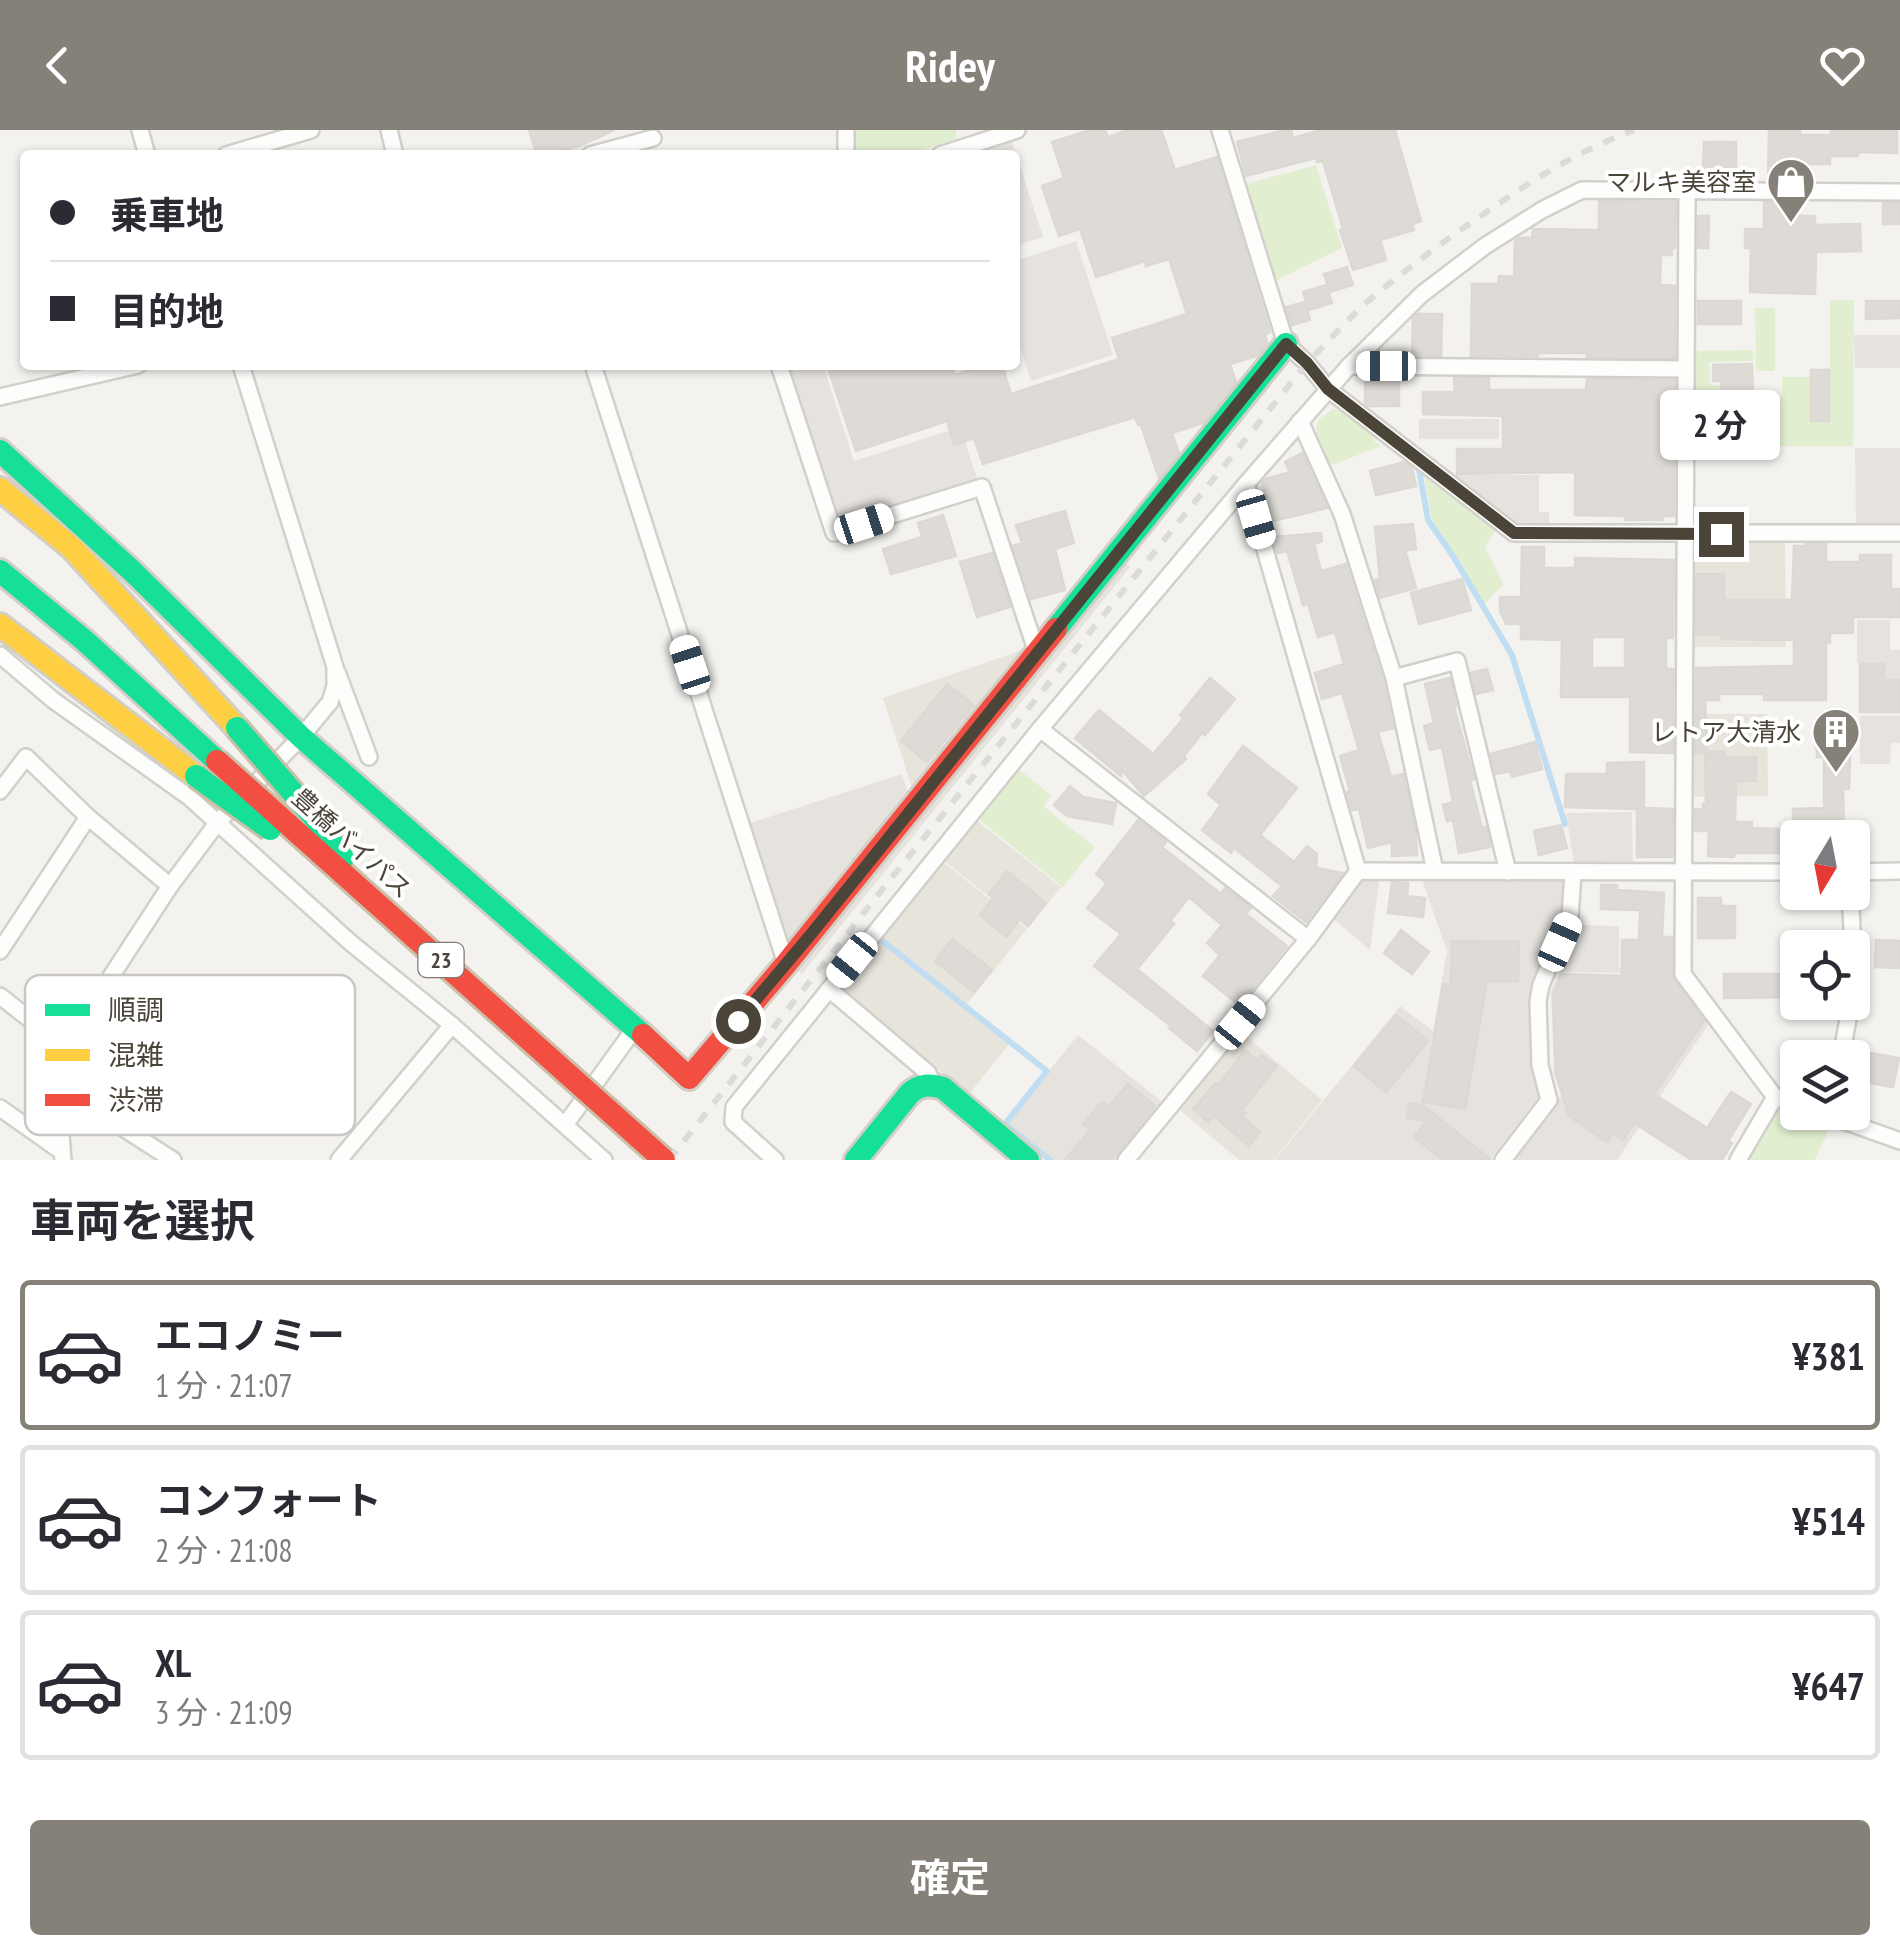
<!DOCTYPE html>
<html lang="ja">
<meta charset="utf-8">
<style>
body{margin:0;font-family:"PT Sans Narrow","Noto Sans JP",sans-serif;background:#f2f2f3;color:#2b2b33;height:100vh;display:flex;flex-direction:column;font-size:38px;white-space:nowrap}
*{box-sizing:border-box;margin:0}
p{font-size:32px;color:#7c7c81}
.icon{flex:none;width:55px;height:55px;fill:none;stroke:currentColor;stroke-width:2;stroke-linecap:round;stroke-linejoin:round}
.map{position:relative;height:1030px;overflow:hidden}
.sheet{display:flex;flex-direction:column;background:#fff;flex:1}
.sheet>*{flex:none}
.banner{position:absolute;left:20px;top:20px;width:1000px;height:220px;border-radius:10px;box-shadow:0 2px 8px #0004;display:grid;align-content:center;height:220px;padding:0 30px;background:#fff}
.needle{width:65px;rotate:190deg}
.fabs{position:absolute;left:1780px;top:690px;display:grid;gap:20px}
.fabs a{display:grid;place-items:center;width:90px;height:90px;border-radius:10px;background:#fff;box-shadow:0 2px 8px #0004;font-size:50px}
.end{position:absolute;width:45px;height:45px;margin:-22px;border:12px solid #4b4439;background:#fff;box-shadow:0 0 0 5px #fff}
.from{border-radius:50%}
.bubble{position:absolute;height:70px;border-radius:10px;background:#fff;box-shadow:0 2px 8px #0004;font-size:32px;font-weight:700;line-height:70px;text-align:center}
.car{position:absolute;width:30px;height:60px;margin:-30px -15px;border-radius:12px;box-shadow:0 0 8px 2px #0007;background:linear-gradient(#fff 24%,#345 0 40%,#fff 0 76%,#345 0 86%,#fff 0)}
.banner b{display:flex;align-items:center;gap:35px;height:95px;font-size:38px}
.banner b+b{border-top:2px solid #e1e1e2}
.banner i{width:25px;height:25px;background:#2b2b33}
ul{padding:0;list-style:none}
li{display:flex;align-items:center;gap:30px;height:150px;margin:0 20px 15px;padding:0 10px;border:5px solid #e1e1e2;border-radius:10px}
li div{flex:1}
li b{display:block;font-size:38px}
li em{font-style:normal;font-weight:700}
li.selected{border-color:#868178}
li>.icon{width:90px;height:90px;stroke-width:1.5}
h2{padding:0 30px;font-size:45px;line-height:120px}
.cta{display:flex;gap:20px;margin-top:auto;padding:20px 30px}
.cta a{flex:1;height:115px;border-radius:10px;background:#868178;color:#fff;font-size:40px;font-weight:700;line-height:115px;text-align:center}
header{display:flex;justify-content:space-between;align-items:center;height:130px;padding:0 30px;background:#868178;color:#fff;font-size:45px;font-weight:700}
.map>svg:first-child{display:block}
.residential{fill:#e7e4dc}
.industrial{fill:#e6e2de}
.green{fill:#e1eecf}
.parking{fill:#e6e3df}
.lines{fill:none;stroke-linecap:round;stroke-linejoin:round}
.stream{stroke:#c0ddf1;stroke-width:6}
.building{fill:#dedbd6;stroke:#dcd9d4;stroke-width:2.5;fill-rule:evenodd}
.street-casing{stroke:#d2d0cb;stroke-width:20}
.fast-casing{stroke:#d3cfc5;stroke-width:28}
.slow-casing{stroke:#d3cfc5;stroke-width:28}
.jam-casing{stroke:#d3cfc5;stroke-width:28}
.street{stroke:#fdfdfc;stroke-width:15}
.fast{stroke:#16e098;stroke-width:22}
.slow{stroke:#ffcf43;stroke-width:22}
.jam{stroke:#f24e42;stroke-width:22}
.rail{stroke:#dbdbda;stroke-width:6;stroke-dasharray:12 12;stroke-linecap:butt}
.fast-bridge-casing{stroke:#ccbfa9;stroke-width:28;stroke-linecap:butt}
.jam-bridge-casing{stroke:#ccbfa9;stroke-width:28;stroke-linecap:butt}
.fast-bridge{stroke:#16e098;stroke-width:22}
.jam-bridge{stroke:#f24e42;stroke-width:22}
.route{stroke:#4b4439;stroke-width:12}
.labels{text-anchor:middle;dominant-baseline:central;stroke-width:8;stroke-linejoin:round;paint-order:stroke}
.shield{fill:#fff;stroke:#817c74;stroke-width:2.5}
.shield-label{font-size:22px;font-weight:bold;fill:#4b4439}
.poi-label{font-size:25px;fill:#4b4439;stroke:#fff;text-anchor:end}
.street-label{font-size:25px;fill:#4b4439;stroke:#fff}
.key{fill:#fff;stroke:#c9c7c4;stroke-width:2.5}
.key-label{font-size:28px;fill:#4b4439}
</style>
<header><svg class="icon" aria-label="back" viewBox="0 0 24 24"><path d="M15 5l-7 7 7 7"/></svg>Ridey<svg class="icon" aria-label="heart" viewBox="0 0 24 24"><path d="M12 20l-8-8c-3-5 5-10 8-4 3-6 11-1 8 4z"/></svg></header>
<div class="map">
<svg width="1900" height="1030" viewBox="0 0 1900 1030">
<rect width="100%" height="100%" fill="#f4f2ee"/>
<g class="residential">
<polygon points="1690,411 1785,411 1786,517 1691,517"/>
<polygon points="1037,515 914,664 883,568"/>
<polygon points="1690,584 1767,584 1768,666 1691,667"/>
<polygon points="976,690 1061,757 1028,798 943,730"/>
<polygon points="942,731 1027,799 966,875 881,807"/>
<polygon points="879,810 1009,914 969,964 839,860"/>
<polygon points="1239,900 1322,970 1274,1030 1239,1030 1175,976"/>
</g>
<g class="industrial">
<polygon points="1422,750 1564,751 1564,778 1533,851 1530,869 1532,935 1539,966 1490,1030 1275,1030 1400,876 1433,901 1447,821"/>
<polygon points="1559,843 1680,846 1712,889 1617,1030 1512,1030 1561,966 1554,944 1551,861"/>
<polygon points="1078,905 1166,975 1122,1030 1052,1030 1006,994"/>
</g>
<g class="green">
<polygon points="852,0 956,0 956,9 907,25 852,25"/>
<polygon points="1316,35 1342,118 1273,152 1243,55"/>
<polygon points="1830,170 1854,170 1853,316 1719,316 1719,306 1768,306 1767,268 1782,267 1782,247 1810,247 1810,292 1830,292"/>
<polygon points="1755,178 1775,178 1775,241 1756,241"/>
<polygon points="1753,220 1754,231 1709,232 1710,255 1745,255 1745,275 1693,276 1692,221"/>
<polygon points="1333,279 1345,281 1373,302 1373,310 1381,316 1330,336 1316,301 1318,290"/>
<polygon points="1428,344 1495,401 1485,417 1503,454 1485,474 1432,390 1424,346"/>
<polygon points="1017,638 1051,665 1043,676 1095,717 1063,757 977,688"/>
<polygon points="1778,979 1830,997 1815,1030 1746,1030"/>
</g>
<g class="parking">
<polygon points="1012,12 1043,107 1015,116 1015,25 973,25"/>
<polygon points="1076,111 1113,225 1031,251 1015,202 1015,131"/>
<polygon points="1854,205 1900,205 1900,238 1855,238"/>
<polygon points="785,235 823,235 854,331 960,297 978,351 838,396"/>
<rect x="1419" y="289" width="80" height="20"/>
<polygon points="1855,318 1900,318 1900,400 1856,400"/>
<polygon points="1448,345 1539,345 1539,382 1549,382 1549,400 1517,400"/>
<polygon points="1119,428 1130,437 802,844 791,835"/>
<polygon points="1857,490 1890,490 1890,520 1900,520 1900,549 1885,549 1884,533 1857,533"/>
<polygon points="1860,586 1900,586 1900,613 1891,613 1890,634 1860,634"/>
<polygon points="902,644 910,670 791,818 750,693"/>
<polygon points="1632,682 1633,738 1575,738 1566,683"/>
<polygon points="1380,745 1370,820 1331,787 1362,748"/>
<polygon points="1580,795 1619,796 1619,836 1625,843 1559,842"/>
<polygon points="1079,906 1106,928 1035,1016 1008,993"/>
</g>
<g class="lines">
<g class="stream">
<polyline points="1415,336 1419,339 1428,390 1453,426 1512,525 1565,694"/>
<polyline points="880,809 1047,941 1005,994 1050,1030"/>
</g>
</g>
<g class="building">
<polygon points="529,0 614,0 579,16 548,25 537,25"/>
<polygon points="1090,0 1105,0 1108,7 1128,0 1161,0 1175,40 1217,27 1270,202 1265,204 1267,213 1257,226 1230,234 1236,252 1203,293 1172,303 1179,323 1159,348 1141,295 1138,295 1135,287 983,334 974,308 954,315 947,291 856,321 827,235 952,235 955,245 986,235 1002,235 1011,264 1119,229 1112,208 1187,184 1169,129 1146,136 1145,131 1096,147 1080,99 1059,106 1042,56 1064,48 1052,12"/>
<polygon points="1285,0 1291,0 1293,8 1321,0 1395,0 1421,91 1412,94 1414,100 1380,110 1386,130 1353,140 1340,100 1343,99 1323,31 1317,32 1316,28 1246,46 1237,12"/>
<polygon points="1769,0 1800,0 1800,5 1831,5 1831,0 1897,0 1897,23 1857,22 1858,26 1830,26 1830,34 1801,34 1801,49 1768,49"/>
<polygon points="1704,12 1736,12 1736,40 1703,40"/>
<polygon points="1599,71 1676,72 1675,118 1672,118 1672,125 1661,125 1660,155 1675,156 1675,228 1587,227 1587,223 1538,223 1538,226 1471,226 1472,154 1498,154 1499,146 1514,147 1515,111 1519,108 1532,108 1533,99 1599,100"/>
<polygon points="1764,72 1782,72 1782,86 1815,86 1815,95 1860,94 1861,121 1816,122 1815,164 1750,162 1751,118 1745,118 1745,99 1764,99"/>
<rect x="1883" y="73" width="17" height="21"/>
<polygon points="1698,86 1709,86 1708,118 1698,118"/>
<polygon points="1347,137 1353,155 1330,162 1324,144"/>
<polygon points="1326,155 1332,173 1309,180 1303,162"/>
<rect x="1698" y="171" width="43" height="23"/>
<polygon points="1866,171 1900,171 1900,188 1866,189"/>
<polygon points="1305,172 1310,190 1292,195 1286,177"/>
<polygon points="1418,184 1442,184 1441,226 1412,225 1413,189"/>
<polygon points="1752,234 1753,279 1766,279 1767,305 1721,305 1721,251 1713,251 1713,235"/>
<rect x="1811" y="240" width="18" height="51"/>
<polygon points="1365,247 1399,248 1399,276 1368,276 1365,274"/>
<polygon points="1454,248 1489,248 1489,260 1586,260 1587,249 1675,250 1674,386 1663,386 1663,390 1625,390 1625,386 1575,385 1575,342 1457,344 1457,319 1503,319 1503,286 1423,284 1423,262 1455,262"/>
<polygon points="1302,323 1327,378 1273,391 1262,352 1265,349 1290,342 1285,332"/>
<polygon points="1404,332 1412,338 1416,356 1376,365 1370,341"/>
<polygon points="1065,381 1074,413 1055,419 1065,460 1031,469 1013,416 1022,413 1016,395"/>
<polygon points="943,385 956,426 891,444 883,419 922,407 918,393"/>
<polygon points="1413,394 1416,419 1405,420 1416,458 1380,468 1375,450 1380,449 1375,397"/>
<polygon points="1321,403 1322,411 1314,414 1321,441 1346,434 1383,551 1393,598 1378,602 1391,647 1403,644 1416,704 1417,725 1392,726 1392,712 1368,718 1359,679 1352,680 1347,662 1350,661 1340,626 1359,620 1342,563 1322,569 1315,543 1344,534 1335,502 1318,507 1308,474 1303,475 1287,421 1278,423 1273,407"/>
<polygon points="1806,414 1826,414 1826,432 1860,432 1860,425 1891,425 1891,459 1900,459 1900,487 1853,487 1853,503 1830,503 1830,513 1826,513 1826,570 1764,570 1764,564 1719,564 1719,570 1705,570 1707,622 1724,621 1724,627 1756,627 1756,651 1736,651 1735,692 1752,692 1752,698 1780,699 1780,723 1734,723 1734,727 1708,726 1709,701 1695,701 1695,679 1703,680 1703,674 1706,674 1705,623 1695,623 1696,538 1794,536 1794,510 1722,509 1722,505 1696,505 1696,444 1724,444 1724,470 1792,470 1794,416 1806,416"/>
<path d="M 1522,417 L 1544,417 L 1544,438 L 1575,438 L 1575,428 L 1674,430 L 1673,508 L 1666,508 L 1666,539 L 1673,539 L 1673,623 L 1630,622 L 1630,567 L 1561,567 L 1562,510 L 1521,509 L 1521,494 L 1506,494 L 1500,481 L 1500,467 L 1521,467 ZM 1592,507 L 1625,507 L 1625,538 L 1592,538 Z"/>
<polygon points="992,423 1010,477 977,487 960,432"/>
<polygon points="1462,449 1471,480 1419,494 1411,463"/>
<polygon points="1860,534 1884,534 1884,550 1900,550 1900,582 1860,582"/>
<polygon points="1487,539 1493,560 1476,564 1471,543"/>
<polygon points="1210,548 1235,569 1205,605 1202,603 1184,626 1186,629 1144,666 1122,640 1121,646 1075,608 1099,580 1153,624 1184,588 1180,585"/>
<polygon points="1450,548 1456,576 1454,577 1474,649 1470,650 1482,698 1486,697 1490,717 1459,723 1453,690 1447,691 1443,675 1453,672 1442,617 1430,620 1424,596 1434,593 1425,554"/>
<polygon points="947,554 974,575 927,632 901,611"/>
<polygon points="1831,598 1851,598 1849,659 1843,659 1844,708 1793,708 1793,679 1824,678 1824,627 1817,627 1816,603 1831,603"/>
<polygon points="1535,612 1542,639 1512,647 1510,641 1496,644 1491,624"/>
<polygon points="1243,616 1297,658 1260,705 1294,732 1307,716 1317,724 1316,738 1343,743 1306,792 1273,766 1282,756 1234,718 1231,723 1202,700 1221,675 1208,664"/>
<polygon points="1644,632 1644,678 1673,679 1672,727 1637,727 1637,679 1565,677 1566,644 1607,644 1607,633"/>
<polygon points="1070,656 1083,667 1116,673 1112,694 1067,686 1054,675"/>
<polygon points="1138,690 1166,712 1162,717 1221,764 1225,758 1251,778 1246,784 1287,816 1239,875 1203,846 1220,825 1207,813 1222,795 1189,767 1170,791 1174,794 1137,839 1213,901 1197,921 1169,898 1171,896 1094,836 1121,804 1087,778 1107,753 1096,744"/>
<polygon points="1561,695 1567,718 1539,725 1534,701"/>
<polygon points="1007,741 1046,773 1028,796 1020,789 1007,807 980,785 993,768 989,764"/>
<polygon points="1392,752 1408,753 1407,766 1425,768 1423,787 1388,783"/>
<polygon points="1601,755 1617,755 1617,760 1664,763 1662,807 1672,807 1672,845 1704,891 1654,964 1707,998 1731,962 1751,974 1728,1011 1732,1013 1722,1030 1692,1030 1634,993 1623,1010 1613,1003 1607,1012 1569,986 1556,943 1553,865 1562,844 1622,846 1622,810 1639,810 1640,780 1601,779"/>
<polygon points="1698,768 1721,768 1721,776 1735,776 1735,808 1698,808"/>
<polygon points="1401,800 1429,822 1412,844 1384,823"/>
<polygon points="952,809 992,840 974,862 935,831"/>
<polygon points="1876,810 1900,811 1900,838 1875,837"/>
<polygon points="1452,811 1519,812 1518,851 1487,851 1465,979 1423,972 1443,854 1451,855"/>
<polygon points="1724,844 1788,844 1788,867 1724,868"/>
<polygon points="1396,885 1428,911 1386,962 1354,936"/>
<polygon points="1245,920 1257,930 1261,925 1277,936 1242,980 1246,983 1242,987 1260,1002 1249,1016 1214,986 1208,992 1193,979 1216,953 1218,955"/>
<polygon points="1864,922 1899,928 1893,957 1859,951"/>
<polygon points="1128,954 1155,976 1111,1030 1065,1030 1091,999 1083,994 1102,972 1108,977"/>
<polygon points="1410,973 1423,975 1491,1030 1443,1030 1414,1007 1427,991 1407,988"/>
</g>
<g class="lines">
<g class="street-casing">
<g id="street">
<polyline points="140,0 147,25"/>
<polyline points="389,0 395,25"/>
<polyline points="1220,0 1286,214 1307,233 1328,259 1514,403 1900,403"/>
<polyline points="226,25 311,0"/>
<polyline points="590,25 653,8"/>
<polyline points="846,25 846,0"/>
<polyline points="940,25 1017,0"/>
<polyline points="1687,62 1683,844 1775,967 1798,975"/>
<polyline points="593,235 786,834"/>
<polyline points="779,235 834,403 982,357 1037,523"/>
<polyline points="1349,236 1686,239"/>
<polyline points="0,267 138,235"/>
<polyline points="1300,291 1342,384 1394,548 1435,741"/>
<polyline points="1246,354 1358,741"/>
<polyline points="0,525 53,570 189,667 351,813 452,895 604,1030"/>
<polyline points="337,542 369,627"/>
<polyline points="1394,548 1457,531 1508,742"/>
<polyline points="1040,599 1308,809"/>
<polyline points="0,661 26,627 88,687 170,756"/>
<polyline points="1852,742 1900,741"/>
<polyline points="1850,762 1854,836 1852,864"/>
<polyline points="0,821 88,687"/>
<polyline points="829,859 928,943 933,954"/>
<polyline points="0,866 65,917"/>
<polyline points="1841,928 1851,872"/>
<polyline points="0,978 61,1021"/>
<polyline points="1819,982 1900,1011"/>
<polyline points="60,987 98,982 173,1030"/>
<polyline points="565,995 635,898"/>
<polyline points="63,1030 59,980 65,917 170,756 218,692 301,607 330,572 335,556 335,537 241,235"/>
<polyline points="339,1030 452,895"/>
<polyline points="775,1030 733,992 734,977 1040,599 1246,354 1349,236 1422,164 1485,116 1542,80 1582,60 1900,62"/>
<polyline points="1126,1030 1308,809 1358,741 1798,742"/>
<polyline points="1503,1030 1549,970 1540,935 1538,871 1541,855 1570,787 1573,743"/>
<polyline points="1738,1030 1775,967"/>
</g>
</g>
<g class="fast-casing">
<g id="fast">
<polyline points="0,321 131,440 301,607 643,905"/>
<polyline points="0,441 85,511 217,631"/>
<polyline points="1056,499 1286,214"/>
<path d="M 856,1030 L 910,963 C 920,954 930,954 943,958 L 1028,1030"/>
</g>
</g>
<g class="slow-casing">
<g id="slow">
<polyline points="0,359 72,418 237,598"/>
<polyline points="0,495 196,646"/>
</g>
</g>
<g class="jam-casing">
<polyline id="jam" points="643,905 689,948 786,834 1056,499"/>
</g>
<use href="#street" class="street"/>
<use href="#fast" class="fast"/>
<use href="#slow" class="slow"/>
<use href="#jam" class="jam"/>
<path class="rail" d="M 669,1030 L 881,761 L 1307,233 C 1327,213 1346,191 1367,172 C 1405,140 1444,111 1485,83 C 1532,50 1580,20 1634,0"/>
<g class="fast-bridge-casing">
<g id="fast-bridge">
<polyline points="237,598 314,687 343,728"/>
<polyline points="196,646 270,699"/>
</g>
</g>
<g class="jam-bridge-casing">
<polyline id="jam-bridge" points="217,631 664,1030"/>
</g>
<use href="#fast-bridge" class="fast-bridge"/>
<use href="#jam-bridge" class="jam-bridge"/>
</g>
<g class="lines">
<polyline class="route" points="738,891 812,803 1286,214 1307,233 1328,259 1514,403 1721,404"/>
</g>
<defs>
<g id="shop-pin" transform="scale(2.5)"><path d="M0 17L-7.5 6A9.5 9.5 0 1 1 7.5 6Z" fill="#868178" stroke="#fff"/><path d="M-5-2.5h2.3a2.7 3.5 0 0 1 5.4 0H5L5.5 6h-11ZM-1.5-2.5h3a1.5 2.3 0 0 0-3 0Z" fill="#fff"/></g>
<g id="building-pin" transform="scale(2.5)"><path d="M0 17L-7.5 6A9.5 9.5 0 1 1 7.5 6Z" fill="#868178" stroke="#fff"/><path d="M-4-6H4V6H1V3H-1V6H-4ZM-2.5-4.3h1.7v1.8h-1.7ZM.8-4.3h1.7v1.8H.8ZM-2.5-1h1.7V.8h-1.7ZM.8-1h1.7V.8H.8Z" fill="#fff"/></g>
</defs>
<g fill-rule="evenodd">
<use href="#shop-pin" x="1791" y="52"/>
<use href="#building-pin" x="1836" y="602"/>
</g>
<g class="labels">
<rect class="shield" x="418.5" y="813" width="45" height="34" rx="8"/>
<g class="shield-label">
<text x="441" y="830">23</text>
</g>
<g class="poi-label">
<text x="1756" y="52">マルキ美容室</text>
<text x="1801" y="602">レトア大清水</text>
</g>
<g class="street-label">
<text transform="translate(352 713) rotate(42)">豊橋バイパス</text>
</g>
</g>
<rect x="25" y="845" width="330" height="160" rx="15" class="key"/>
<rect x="45" y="874" width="45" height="12" fill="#16e098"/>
<rect x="45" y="919" width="45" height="12" fill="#ffcf43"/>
<rect x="45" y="964" width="45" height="12" fill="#f24e42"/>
<g class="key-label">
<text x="108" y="890">順調</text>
<text x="108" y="935">混雑</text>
<text x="108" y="980">渋滞</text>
</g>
</svg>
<div class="fabs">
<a><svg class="needle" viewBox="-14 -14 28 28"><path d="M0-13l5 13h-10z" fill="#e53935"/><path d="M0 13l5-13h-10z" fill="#7c7c81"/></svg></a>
<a><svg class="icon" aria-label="locate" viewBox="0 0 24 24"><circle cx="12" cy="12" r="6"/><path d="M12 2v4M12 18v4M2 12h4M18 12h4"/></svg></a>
<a><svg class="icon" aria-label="layers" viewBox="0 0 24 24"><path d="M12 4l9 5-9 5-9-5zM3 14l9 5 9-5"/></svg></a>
</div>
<i class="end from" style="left:738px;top:891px"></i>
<i class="end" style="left:1721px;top:404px"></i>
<div class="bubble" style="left:1660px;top:260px;width:120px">2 分</div>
<i class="car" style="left:1386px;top:236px;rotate:270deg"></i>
<i class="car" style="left:1256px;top:389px;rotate:164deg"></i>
<i class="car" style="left:864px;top:394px;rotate:72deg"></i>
<i class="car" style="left:690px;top:535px;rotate:342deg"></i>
<i class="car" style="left:1560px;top:812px;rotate:24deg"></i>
<i class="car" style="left:852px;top:830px;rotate:219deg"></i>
<i class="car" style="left:1240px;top:892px;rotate:39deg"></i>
<div class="banner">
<b><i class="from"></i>乗車地</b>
<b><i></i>目的地</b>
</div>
</div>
<section class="sheet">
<h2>車両を選択</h2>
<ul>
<li class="selected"><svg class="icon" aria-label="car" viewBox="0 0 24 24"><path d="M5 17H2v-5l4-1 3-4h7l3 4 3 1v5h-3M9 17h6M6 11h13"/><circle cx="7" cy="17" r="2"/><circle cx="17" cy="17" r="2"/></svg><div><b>エコノミー</b><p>1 分 · 21:07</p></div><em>¥381</em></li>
<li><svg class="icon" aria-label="car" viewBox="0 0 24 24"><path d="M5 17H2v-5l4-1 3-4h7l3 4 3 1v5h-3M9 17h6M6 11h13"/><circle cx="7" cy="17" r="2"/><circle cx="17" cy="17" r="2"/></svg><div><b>コンフォート</b><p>2 分 · 21:08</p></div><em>¥514</em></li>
<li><svg class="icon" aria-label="car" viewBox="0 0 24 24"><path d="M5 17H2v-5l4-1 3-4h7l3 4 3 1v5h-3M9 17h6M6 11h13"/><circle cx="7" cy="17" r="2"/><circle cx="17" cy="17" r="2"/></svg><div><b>XL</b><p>3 分 · 21:09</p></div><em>¥647</em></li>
</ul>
<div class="cta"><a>確定</a></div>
</section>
